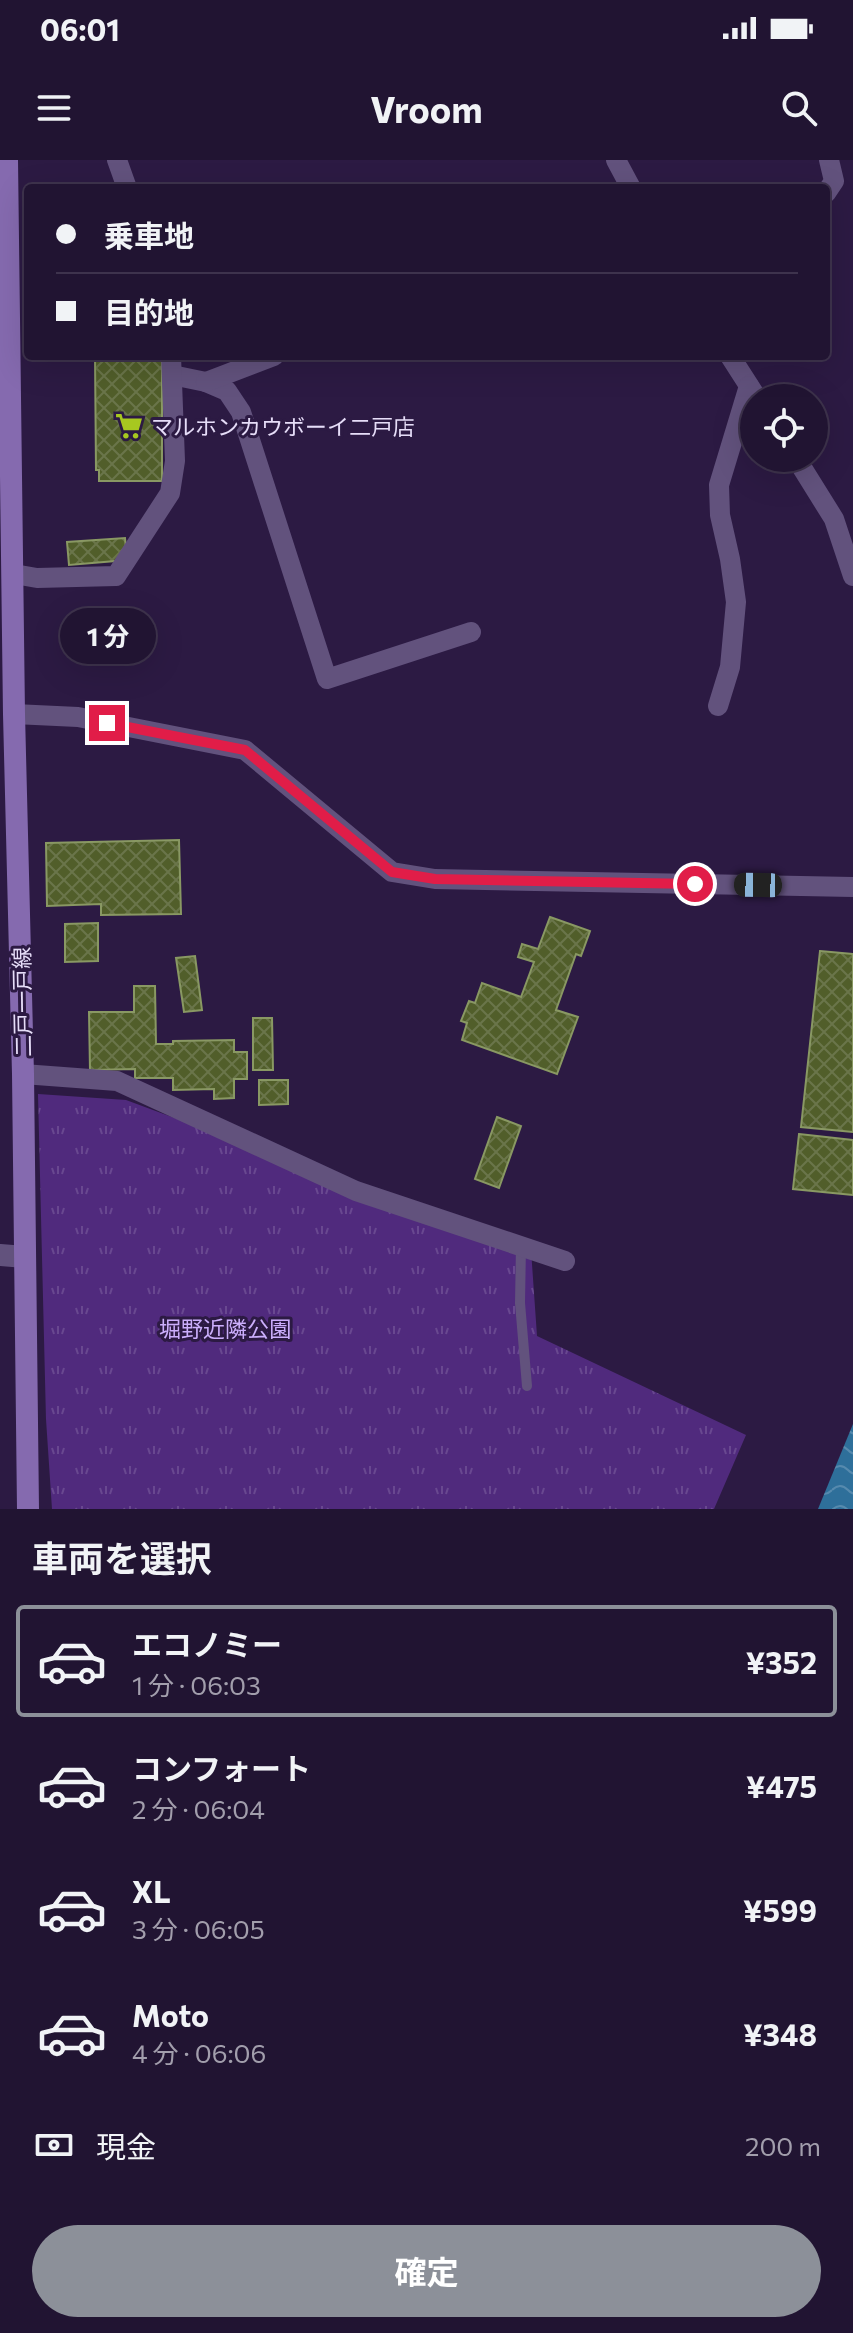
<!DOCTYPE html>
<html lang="ja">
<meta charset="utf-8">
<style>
body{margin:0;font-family:Commissioner,"Noto Sans JP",sans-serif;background:#2d213e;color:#f1f3f6;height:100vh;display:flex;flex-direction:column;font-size:30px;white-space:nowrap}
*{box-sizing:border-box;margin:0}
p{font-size:26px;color:#a29eac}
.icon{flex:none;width:44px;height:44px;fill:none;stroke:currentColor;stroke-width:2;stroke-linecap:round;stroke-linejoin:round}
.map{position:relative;height:1349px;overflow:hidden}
.sheet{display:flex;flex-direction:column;background:#211432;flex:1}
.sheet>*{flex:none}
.guide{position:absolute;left:24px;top:24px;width:806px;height:176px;border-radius:8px;box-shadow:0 8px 32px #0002,0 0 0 2px #3e334d;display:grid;align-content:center;height:176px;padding:0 32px;background:#211432}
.fabs{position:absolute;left:740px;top:224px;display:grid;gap:16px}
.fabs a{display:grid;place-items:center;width:88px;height:88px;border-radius:50%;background:#211432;box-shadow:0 8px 32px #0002,0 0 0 2px #3e334d;font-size:40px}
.end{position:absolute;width:36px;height:36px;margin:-18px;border:10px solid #e11d48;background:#fff;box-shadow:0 0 0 4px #fff}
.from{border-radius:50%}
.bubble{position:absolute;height:56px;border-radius:28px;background:#211432;box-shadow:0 8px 32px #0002,0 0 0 2px #3e334d;font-size:26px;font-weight:700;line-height:56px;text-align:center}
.car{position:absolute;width:24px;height:48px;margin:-24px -12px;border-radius:10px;box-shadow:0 0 6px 2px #0007;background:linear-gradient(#222 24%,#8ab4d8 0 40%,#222 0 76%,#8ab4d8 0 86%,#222 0)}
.guide b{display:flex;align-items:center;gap:28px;height:76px;font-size:30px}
.guide b+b{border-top:2px solid #3e334d}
.guide i{width:20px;height:20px;background:#f1f3f6}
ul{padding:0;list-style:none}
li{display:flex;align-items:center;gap:24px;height:112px;margin:0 16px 12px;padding:0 16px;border:4px solid transparent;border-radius:8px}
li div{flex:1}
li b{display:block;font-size:30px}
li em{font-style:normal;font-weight:700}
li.selected{border-color:#8c9099}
li>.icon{width:72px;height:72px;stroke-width:1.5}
h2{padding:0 32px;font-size:36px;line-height:96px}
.pay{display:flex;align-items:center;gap:20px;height:88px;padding:0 32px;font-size:30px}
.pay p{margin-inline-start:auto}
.primary-button{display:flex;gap:16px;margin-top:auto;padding:16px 32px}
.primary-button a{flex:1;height:92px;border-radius:48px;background:#8c9099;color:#fff;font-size:32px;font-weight:700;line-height:92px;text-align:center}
.status{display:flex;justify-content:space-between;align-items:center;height:56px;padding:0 40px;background:#211432;direction:ltr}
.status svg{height:22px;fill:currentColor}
header{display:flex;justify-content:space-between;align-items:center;height:104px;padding:0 32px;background:#211432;font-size:36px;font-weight:700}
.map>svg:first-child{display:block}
.park{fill:url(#park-tufts)}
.water{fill:url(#water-waves)}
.building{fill:url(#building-cross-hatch);stroke:#899863;stroke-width:2}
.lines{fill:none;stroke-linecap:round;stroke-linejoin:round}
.service{stroke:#62527d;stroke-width:10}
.minor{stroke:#62527d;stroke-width:20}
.tertiary{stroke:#62527d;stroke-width:22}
.secondary{stroke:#856aaf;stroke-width:22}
.route{stroke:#e11d48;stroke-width:10}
.labels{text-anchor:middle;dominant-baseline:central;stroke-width:6;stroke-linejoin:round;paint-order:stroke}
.poi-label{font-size:22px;fill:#e6ddf8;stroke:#2c1a43;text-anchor:start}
.street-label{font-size:22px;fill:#e6ddf8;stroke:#2c1a43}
.park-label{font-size:22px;fill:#cbaefc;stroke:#2c1a43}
</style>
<div class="status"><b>06:01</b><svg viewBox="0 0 49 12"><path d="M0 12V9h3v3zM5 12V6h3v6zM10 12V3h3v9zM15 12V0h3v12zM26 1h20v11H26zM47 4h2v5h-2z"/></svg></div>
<header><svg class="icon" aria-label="menu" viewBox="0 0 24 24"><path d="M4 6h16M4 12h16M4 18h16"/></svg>Vroom<svg class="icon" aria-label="search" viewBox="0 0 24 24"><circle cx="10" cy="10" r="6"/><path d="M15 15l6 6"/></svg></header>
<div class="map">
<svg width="853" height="1349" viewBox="0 0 853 1349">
<defs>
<pattern id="park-tufts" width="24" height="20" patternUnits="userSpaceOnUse" patternTransform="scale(2)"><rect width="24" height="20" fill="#502a7d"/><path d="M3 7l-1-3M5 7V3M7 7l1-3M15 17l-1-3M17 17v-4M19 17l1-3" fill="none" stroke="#694890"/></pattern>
<pattern id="water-waves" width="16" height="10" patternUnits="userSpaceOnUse" patternTransform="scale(2)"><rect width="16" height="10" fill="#2e6f9a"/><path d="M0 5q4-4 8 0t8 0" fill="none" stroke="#568aae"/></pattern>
<pattern id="building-cross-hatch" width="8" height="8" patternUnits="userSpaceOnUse" patternTransform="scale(2)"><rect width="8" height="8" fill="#515e2a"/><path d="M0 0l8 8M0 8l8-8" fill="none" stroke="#6a754a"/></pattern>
</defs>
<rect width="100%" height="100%" fill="#2c1a43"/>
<polygon class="park" points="38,934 126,940 531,1090 537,1176 746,1275 714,1349 52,1349 46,1259"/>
<polygon class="water" points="853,1264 853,1349 818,1349"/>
<g class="building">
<polygon points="95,196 162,196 162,321 99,321 99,310 96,310"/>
<polygon points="125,378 127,400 69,405 67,382"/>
<polygon points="179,680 181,754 101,755 101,744 47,746 46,683"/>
<polygon points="550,757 590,771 581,796 576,794 556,850 578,857 557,914 462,880 467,863 461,861 469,841 475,843 482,823 521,837 534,802 518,797 522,784 538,789"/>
<polygon points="98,763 98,801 65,802 65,764"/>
<polygon points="820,791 853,794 853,972 801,967"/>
<polygon points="195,796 202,850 184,852 176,798"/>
<polygon points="134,826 155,826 156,884 173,884 173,881 234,880 234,892 247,892 247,919 234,919 234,938 214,939 214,929 173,930 173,918 135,918 135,909 90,910 89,852 134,852"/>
<polygon points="253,858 272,858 273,910 253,910"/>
<polygon points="259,920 288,920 288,944 259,945"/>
<polygon points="497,957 521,966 499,1028 475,1019"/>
<polygon points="799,974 853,980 853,1035 793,1029"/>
</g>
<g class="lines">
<polyline class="service" points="521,1086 520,1143 527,1226"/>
<g class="minor">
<polyline points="117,0 127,28"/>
<polyline points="616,0 631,28"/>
<polyline points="826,33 834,21 829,0"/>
<polyline points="730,196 755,235"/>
<polyline points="172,215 206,222 227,231 241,252 327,519 471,472"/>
<polyline points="206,222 274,196"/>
<polyline points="796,298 834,359 853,416"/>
<polyline points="14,414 37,418 116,416 170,333 175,301 171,196"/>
<polyline points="718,546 730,507 736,442 730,399 720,355 719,325 749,226"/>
<polyline points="14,554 78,557 245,590 392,712 435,719 853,727"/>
<polyline points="23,914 117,921 356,1031 565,1101"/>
</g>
<polyline class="tertiary" points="0,1095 25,1097"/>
<polyline class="secondary" points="7,0 14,554 23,914 28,1349"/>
</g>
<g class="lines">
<polyline class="route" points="107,563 245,590 392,712 435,719 695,724"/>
</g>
<defs>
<g id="supermarket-bare" transform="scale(2.16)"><path d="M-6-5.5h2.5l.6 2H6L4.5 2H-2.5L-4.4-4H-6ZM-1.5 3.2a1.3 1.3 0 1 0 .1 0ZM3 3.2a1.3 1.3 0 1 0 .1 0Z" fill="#a7c820" stroke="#2c1a43" stroke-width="2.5" paint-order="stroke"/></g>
</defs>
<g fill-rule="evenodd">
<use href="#supermarket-bare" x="129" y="266"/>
</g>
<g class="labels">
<g class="poi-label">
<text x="151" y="266">マルホンカウボーイ二戸店</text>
</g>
<g class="street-label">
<text transform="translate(22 842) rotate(-91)">二戸一戸線</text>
</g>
<g class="park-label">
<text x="225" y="1168">堀野近隣公園</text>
</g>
</g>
</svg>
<div class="fabs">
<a><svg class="icon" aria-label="locate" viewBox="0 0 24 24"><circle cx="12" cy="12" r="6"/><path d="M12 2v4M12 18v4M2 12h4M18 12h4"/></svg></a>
</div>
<i class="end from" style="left:695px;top:724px"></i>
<i class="end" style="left:107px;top:563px"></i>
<div class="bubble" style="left:60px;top:448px;width:96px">1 分</div>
<i class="car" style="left:758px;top:725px;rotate:271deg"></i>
<div class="guide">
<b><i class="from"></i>乗車地</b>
<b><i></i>目的地</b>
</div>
</div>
<section class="sheet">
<h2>車両を選択</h2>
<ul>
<li class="selected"><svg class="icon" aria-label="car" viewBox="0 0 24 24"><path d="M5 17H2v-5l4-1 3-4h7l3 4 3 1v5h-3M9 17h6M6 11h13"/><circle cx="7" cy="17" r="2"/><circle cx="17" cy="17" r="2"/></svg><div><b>エコノミー</b><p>1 分 · 06:03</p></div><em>¥352</em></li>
<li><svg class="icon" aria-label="car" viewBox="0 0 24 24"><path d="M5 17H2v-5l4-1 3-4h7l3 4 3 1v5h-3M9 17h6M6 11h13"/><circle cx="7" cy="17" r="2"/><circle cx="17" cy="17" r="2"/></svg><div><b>コンフォート</b><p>2 分 · 06:04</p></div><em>¥475</em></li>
<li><svg class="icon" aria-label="car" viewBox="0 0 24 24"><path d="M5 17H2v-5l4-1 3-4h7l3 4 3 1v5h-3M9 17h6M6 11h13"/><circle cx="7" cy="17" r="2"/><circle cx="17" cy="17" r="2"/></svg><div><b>XL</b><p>3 分 · 06:05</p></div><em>¥599</em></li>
<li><svg class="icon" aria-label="car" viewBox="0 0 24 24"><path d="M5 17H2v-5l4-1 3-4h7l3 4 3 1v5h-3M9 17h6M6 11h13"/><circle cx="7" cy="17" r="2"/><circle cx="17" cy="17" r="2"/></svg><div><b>Moto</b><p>4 分 · 06:06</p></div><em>¥348</em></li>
</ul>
<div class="pay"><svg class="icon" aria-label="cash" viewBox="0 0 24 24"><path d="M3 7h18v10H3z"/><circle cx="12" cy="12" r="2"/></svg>現金<p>200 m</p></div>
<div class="primary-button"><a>確定</a></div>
</section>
